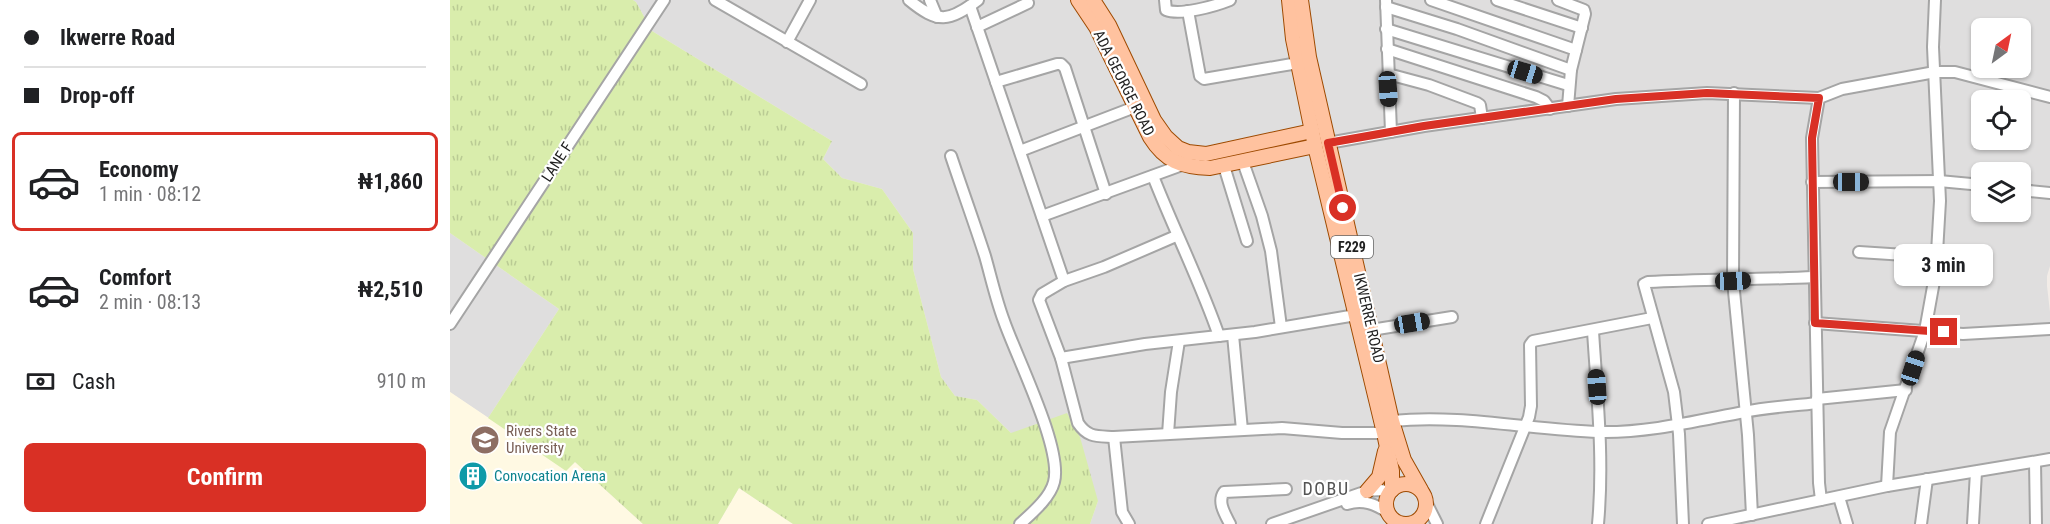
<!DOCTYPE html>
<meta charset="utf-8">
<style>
body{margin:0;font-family:"Roboto Condensed",sans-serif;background:#f6f6f6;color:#202124;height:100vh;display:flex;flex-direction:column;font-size:22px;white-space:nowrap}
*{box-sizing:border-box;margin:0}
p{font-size:20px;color:#757577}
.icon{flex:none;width:33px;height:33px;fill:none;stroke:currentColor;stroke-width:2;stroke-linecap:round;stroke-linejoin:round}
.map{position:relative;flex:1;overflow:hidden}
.side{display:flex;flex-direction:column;background:#fff;width:450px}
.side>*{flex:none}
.banner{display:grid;align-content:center;height:132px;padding:0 24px;background:#fff}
.needle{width:39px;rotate:33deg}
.fabs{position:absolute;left:1521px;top:18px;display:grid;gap:12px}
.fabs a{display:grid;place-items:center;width:60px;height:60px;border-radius:9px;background:#fff;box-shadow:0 2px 4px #0004;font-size:30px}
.end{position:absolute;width:27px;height:27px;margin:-14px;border:8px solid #d93025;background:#fff;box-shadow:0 0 0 3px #fff}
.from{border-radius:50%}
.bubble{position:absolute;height:42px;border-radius:9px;background:#fff;box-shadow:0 2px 4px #0004;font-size:20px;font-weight:700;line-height:42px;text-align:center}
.car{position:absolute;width:18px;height:36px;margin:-18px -9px;border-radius:8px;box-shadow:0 0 4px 2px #0007;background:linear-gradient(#222 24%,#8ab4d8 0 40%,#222 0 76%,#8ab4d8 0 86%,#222 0)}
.banner b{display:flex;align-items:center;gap:21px;height:57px;font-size:22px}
.banner b+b{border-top:2px solid #e0e0e0}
.banner i{width:15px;height:15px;background:#202124}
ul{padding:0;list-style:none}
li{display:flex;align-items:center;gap:18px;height:99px;margin:0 12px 9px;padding:0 12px;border:3px solid transparent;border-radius:9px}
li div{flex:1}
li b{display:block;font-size:22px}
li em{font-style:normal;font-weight:700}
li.current{border-color:#d93025}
li>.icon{width:54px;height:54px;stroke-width:1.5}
.pay{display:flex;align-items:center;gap:15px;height:66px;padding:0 24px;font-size:22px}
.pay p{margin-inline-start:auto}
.button{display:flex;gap:12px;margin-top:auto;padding:12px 24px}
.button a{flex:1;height:69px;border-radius:9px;background:#d93025;color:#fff;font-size:24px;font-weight:700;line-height:69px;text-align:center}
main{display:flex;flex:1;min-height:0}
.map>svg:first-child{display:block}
.residential{fill:#dfdede;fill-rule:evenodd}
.education{fill:#fff9e3}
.grass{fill:url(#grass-tufts)}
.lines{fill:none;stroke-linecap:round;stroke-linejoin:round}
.minor-casing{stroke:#a5a5a5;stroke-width:14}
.major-casing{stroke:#9e4a00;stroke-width:16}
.minor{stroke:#fff;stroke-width:10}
.major{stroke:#ffc29f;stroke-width:14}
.route{stroke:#d93025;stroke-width:8}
.labels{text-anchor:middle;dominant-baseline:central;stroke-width:4.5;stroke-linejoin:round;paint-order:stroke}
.shield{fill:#fff;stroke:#646464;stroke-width:1.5}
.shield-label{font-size:14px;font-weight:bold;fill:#212121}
.street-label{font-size:15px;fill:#212121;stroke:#fff}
.education-label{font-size:15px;fill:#785e54;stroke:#fff;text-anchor:start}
.culture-label{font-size:15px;fill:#0d838f;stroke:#fff;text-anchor:start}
.quarter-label{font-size:18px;letter-spacing:1.5px;fill:#545454;stroke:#fff}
</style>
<main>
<section class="side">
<div class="banner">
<b><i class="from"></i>Ikwerre Road</b>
<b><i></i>Drop-off</b>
</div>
<ul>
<li class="current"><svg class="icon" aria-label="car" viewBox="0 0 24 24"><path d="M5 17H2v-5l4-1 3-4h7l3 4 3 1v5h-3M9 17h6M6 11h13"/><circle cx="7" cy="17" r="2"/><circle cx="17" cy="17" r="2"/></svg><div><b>Economy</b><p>1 min · 08:12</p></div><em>₦1,860</em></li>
<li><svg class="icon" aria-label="car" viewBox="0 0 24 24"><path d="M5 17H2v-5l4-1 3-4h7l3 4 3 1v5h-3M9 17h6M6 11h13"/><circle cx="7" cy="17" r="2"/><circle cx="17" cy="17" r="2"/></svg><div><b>Comfort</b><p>2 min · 08:13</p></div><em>₦2,510</em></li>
</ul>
<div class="pay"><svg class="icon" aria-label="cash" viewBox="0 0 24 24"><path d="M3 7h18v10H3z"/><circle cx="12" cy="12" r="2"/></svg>Cash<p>910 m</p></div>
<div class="button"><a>Confirm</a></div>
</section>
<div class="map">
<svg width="1600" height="524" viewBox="0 0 1600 524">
<defs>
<pattern id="grass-tufts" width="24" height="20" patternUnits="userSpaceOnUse" patternTransform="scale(1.5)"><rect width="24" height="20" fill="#d9edac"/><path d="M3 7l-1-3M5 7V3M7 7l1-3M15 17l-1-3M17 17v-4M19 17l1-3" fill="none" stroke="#bacb94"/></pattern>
</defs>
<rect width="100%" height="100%" fill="#f2ece7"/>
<g class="residential">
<path d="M 183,0 L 1600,0 L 1600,266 L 1597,276 L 1597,286 L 1600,312 L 1600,524 L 640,524 L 648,501 L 561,433 L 527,400 L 505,396 L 491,377 L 463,269 L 463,233 L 432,189 L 392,178 L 373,159 L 382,141 L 202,31 L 186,2 ZM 1532,28 L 1570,28 L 1570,68 L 1532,68 ZM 1532,100 L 1570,100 L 1570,140 L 1532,140 ZM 1532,172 L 1570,172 L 1570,212 L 1532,212 Z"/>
<polygon points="0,233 109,309 38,418 0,392"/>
</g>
<g class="education">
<polygon points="0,392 116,470 125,462 193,524 0,524"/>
<polygon points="289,488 343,524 268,524"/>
</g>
<polygon class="grass" points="0,0 183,0 186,2 202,31 382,141 373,159 392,178 432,189 463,233 463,269 491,377 505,396 527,400 561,433 617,413 630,437 648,501 640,524 343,524 289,488 268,524 193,524 125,462 116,471 38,418 109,309 0,233"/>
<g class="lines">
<g class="minor-casing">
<g id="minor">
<polyline points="265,0 411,84"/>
<path d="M 459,0 C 488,24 499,22 528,0"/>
<polyline points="480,0 487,17"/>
<path d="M 715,0 L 716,10 C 730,16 765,6 780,0"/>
<polyline points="936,0 941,132"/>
<polyline points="981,0 1126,50"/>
<polyline points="1047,0 1132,28"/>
<polyline points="1108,0 1134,10 1135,14 1121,70 1118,106"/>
<polyline points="520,6 614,281"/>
<polyline points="936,7 1007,29 1121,70"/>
<polyline points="738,11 750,76 754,79 848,63"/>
<polyline points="527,27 578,3"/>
<polyline points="936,29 1118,85"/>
<polyline points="337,42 360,0"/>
<polyline points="937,49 1086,97 1094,101 1100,109"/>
<polyline points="938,74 979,85 1027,103 1030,105 1032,118"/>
<polyline points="546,82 607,64 611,64 615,68 656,194"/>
<polyline points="1284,93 1283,281 1298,435 1302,515"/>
<polyline points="878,143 974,126 1166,99 1257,93 1369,98"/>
<polyline points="570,151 685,107"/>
<path d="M 501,156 C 512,189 524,222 535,256 C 541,277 546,300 554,321 C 566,356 613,449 604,482 C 600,498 582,513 570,524"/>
<polyline points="793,162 812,216 821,251 831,327"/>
<polyline points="774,166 797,241"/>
<path d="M 703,176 C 724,230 750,281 769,336"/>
<polyline points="1362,182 1489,181 1532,185"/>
<polyline points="1570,190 1600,193"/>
<polyline points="592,216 732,165"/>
<path d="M 726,236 L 654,267 L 614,281 L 592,294 L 589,300 L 611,358 L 628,423 C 638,438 647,436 664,437 L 832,428 L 892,433 L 934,433"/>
<polyline points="1409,252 1486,257"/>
<polyline points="1365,323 1513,334 1600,329"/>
<polyline points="0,324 214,0"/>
<polyline points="921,330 1002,317"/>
<path d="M 1143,331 C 1147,395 1154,459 1148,524"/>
<polyline points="783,335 792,430"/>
<polyline points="611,358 695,344 805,332 906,315"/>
<polyline points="1367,399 1456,390"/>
<path d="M 942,421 C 1012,414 1080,430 1149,432 C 1198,433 1246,421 1294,412 C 1318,407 1343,406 1367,403"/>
<polyline points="718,434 721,392 729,341"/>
<polyline points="664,437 672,512 679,524"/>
<polyline points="1585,462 1586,524"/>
<polyline points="1437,486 1440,432 1475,331 1486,270 1490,201 1483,47 1485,0"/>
<polyline points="1389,497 1397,524"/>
<polyline points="1371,500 1369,483 1362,138 1369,98 1392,89 1485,72 1505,72 1600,97"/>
<polyline points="976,502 987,524"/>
<path d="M 897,504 C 913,499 925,504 939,513"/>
<path d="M 780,524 C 775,514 767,502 774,492 L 836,489"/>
<polyline points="822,524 917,491 930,490 941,492"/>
<polyline points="1036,524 1079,417 1081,406 1080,345 1083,341 1202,318"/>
<path d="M 1233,524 L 1229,434 L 1224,392 L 1194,284 L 1198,282 C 1253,279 1308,280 1364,277"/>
<polyline points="1258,524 1437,486 1600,459"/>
<polyline points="1471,524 1477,479"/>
<polyline points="1523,524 1526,472"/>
</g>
</g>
<g class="major-casing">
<g id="major">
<path d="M 628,0 L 646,27 L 700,137 C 715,161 731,167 760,168 L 865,146"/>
<polyline points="643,0 659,25 704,120 716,137 728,148 738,152 756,154 862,131"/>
<polyline points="839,0 843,39 865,146 934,433 942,471 942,490"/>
<polyline points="851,0 859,57 942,421 954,460 971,490"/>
<circle cx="956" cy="504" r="20"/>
<polyline points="917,491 929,477 935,451"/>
</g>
</g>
<use href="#minor" class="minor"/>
<use href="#major" class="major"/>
</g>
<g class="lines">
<polyline class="route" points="893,208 878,143 974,126 1166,99 1257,93 1369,98 1362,138 1365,323 1494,332"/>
</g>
<defs>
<g id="university-disc" transform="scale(1.5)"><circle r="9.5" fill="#8d6e63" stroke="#fff"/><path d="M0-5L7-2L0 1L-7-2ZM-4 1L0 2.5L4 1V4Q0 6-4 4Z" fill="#fff"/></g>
<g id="building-disc" transform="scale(1.5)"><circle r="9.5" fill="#0f9aa8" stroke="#fff"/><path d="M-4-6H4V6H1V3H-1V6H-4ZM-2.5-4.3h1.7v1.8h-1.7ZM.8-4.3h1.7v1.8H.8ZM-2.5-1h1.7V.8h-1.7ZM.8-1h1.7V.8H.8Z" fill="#fff"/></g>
</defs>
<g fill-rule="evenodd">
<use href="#university-disc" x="35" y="440"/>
<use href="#building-disc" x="23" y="476"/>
</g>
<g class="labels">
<rect class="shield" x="881" y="236" width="42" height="22" rx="4.5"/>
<g class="shield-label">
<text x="902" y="247">F229</text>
</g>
<g class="street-label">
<text transform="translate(674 83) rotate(63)">ADA GEORGE ROAD</text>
<text transform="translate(107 162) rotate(-57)">LANE F</text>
<text transform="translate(919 318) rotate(77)">IKWERRE ROAD</text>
</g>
<g class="education-label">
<text x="56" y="431">Rivers State<tspan x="56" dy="17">University</tspan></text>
</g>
<g class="culture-label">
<text x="44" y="476">Convocation Arena</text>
</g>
<g class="quarter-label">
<text x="876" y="488">DOBU</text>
</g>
</g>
</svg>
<div class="fabs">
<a><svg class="needle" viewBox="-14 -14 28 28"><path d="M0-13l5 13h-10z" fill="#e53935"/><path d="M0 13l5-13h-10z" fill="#757577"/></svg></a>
<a><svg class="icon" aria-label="locate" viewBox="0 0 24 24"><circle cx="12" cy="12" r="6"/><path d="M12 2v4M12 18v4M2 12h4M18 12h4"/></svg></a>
<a><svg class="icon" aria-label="layers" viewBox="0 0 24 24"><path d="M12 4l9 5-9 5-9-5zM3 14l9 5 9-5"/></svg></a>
</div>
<i class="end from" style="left:893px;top:208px"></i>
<i class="end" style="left:1494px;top:332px"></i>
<div class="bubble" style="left:1444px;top:244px;width:99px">3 min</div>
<i class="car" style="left:1075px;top:72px;rotate:107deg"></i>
<i class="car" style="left:938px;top:89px;rotate:176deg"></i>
<i class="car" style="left:1401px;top:182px;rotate:90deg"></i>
<i class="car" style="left:1283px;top:281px;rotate:88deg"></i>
<i class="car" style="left:962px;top:323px;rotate:81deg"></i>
<i class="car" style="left:1463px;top:368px;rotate:18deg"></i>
<i class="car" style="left:1147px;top:387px;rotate:356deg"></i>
</div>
</main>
